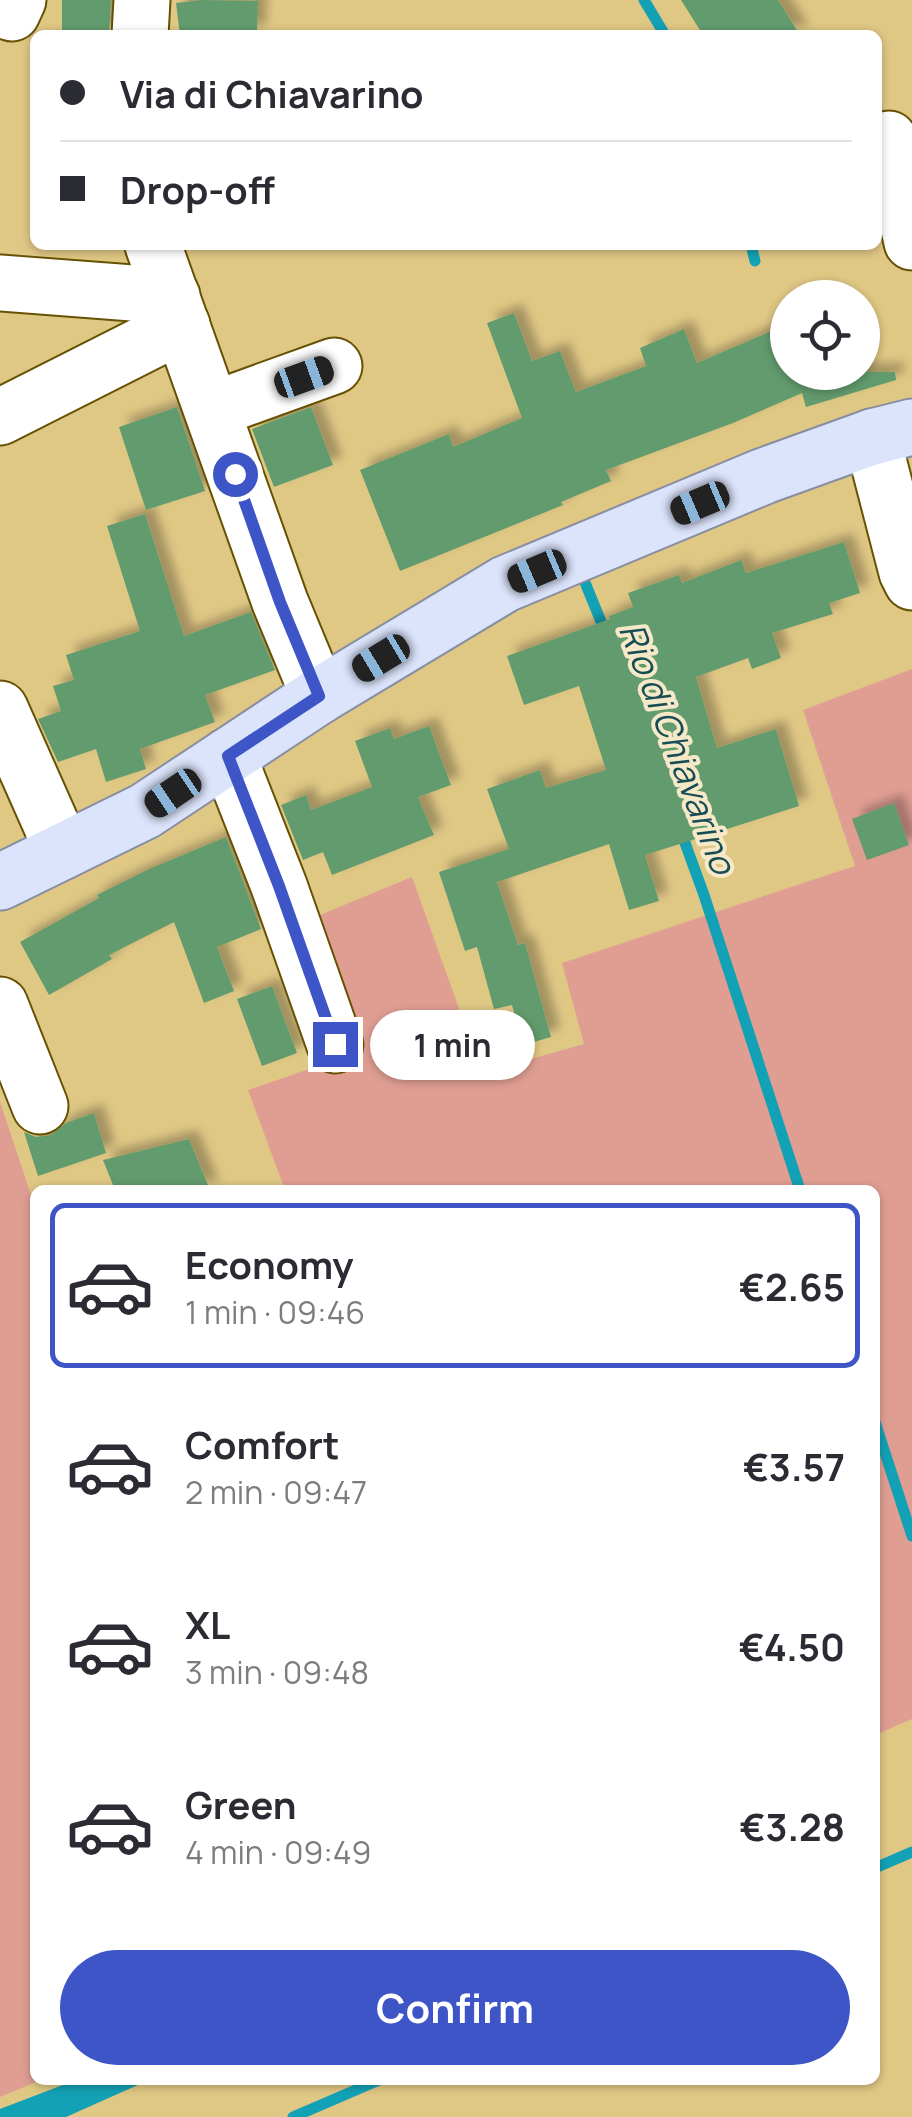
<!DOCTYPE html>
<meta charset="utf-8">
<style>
body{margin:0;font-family:Manrope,sans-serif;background:#f2f2f3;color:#2b2b33;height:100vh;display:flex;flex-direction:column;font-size:38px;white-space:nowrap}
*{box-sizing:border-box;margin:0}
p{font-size:32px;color:#7c7c81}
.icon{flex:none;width:55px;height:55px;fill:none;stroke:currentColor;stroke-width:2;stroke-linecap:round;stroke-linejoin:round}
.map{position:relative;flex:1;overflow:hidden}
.sheet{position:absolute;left:30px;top:1185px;width:850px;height:900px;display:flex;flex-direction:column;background:#fff;border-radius:15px;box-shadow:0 2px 8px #0004}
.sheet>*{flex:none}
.top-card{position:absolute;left:30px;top:30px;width:852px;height:220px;border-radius:15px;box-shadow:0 2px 8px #0004;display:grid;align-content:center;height:220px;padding:0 30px;background:#fff}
.controls{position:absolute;left:770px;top:280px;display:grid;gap:20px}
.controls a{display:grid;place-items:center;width:110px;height:110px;border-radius:50%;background:#fff;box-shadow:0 2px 8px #0004;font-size:50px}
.end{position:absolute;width:45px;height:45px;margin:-22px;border:12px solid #3e55c7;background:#fff;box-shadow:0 0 0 5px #fff}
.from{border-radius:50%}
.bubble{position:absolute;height:70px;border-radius:35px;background:#fff;box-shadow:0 2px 8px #0004;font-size:32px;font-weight:700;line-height:70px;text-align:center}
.car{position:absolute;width:30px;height:60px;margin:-30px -15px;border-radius:12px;box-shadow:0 0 8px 2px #0007;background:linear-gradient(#222 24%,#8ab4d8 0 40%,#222 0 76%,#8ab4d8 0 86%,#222 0)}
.top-card b{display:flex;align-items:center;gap:35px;height:95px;font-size:38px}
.top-card b+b{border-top:2px solid #e1e1e2}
.top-card i{width:25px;height:25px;background:#2b2b33}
ul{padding:18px 0 0;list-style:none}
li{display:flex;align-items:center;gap:30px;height:165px;margin:0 20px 15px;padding:0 10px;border:5px solid transparent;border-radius:15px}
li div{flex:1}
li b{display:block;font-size:38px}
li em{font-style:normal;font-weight:700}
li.selected{border-color:#3e55c7}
li>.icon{width:90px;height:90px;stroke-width:1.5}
.action{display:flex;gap:20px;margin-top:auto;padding:20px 30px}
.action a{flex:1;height:115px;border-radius:60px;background:#3e55c7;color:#fff;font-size:40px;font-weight:700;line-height:115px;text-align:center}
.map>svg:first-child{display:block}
.green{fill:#e09e93}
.water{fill:#13a1b5}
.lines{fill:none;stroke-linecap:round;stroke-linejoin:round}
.stream{stroke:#13a1b5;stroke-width:11}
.building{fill:#629b6e;filter:url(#shadow)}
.minor-casing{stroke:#675102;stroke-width:59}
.major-casing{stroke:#888ea2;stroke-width:59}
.minor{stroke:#fff;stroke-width:55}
.major{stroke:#dce4fc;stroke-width:55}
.route{stroke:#3e55c7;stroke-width:12}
.labels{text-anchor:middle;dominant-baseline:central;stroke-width:8;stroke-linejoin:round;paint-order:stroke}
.water-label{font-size:35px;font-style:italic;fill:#184d55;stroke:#f5e9c8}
</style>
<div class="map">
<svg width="912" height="2117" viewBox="0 0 912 2117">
<defs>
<filter id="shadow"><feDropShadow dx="9" dy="-9" stdDeviation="5" flood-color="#0004"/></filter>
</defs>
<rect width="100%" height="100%" fill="#dfc784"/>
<g class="green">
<polygon points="912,669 912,1719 875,1735 875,1190 285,1190 248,1090 365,1050 320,915 412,877 482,1073 584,1044 562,963 855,866 803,710"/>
<polygon points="0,1102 35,1207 35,2080 41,2080 0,2097"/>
</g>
<polygon class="water" points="76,2080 149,2080 66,2117 0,2117 0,2109"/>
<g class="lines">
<g class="stream">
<polyline points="644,0 665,35"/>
<polyline points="751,245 755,261"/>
<polyline points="583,569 580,570 606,634"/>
<polyline points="680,829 704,895 800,1190"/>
<polyline points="875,1422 912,1536"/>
<polyline points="875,1868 912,1852"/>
<polyline points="293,2117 379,2080"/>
</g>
</g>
<g class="building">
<polygon points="62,0 111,0 109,35 62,35"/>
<polygon points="202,0 258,1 257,34 219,32 220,35 180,35 176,3"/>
<polygon points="681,0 778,0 800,35 703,35"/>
<polygon points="514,313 532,361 560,351 576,392 646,366 640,348 684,329 697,363 788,324 788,372 895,372 896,380 806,407 802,393 733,423 606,470 611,481 561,502 563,505 400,571 360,470 449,434 453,447 522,418 487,323"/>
<polygon points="177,407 205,491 146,510 119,427"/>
<polygon points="311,407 333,465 274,487 252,429"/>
<polygon points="145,514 184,636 251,612 275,670 205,695 215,722 140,749 146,769 106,782 96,749 58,762 38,719 61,711 53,686 74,680 66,655 140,631 107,526"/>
<polygon points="844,542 860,593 829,603 833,614 772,633 781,658 752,669 748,658 696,677 717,748 776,729 799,806 645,855 659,901 629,910 609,844 497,882 518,945 525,943 551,1037 523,1045 512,1005 494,1009 477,947 465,951 439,872 509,849 487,789 540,770 546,788 606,770 579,686 524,705 507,656 610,619 609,616 633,607 628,593 679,575 682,583 741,560 746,573"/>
<polygon points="429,726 451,785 418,797 434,835 332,875 323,852 303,860 281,805 306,795 311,810 372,787 355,741 390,728 394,739"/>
<polygon points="894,803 909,845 867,860 852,819"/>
<polygon points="226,837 261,929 217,947 234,991 204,1003 174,922 109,955 112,959 49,995 20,942 99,898 97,895 149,869"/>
<polygon points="272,986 297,1053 262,1066 237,999"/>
<polygon points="94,1113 106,1153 38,1176 24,1132 36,1137 51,1135 66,1123"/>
<polygon points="189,1139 210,1190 115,1190 103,1160"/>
</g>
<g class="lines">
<g class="minor-casing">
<g id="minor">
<polyline points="0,9 12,13 18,0"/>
<polyline points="140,35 142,0"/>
<polyline points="878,141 889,139 912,242"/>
<polyline points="153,245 280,602 319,696"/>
<polyline points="0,283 172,296"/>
<polyline points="212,410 334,366"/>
<polyline points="0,417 182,325"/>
<polyline points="872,437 907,572 912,582"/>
<polyline points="0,709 63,851"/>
<polyline points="228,756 279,886 335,1045"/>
<polyline points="0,1005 40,1106"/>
</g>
</g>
<g class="major-casing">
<polyline id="major" points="0,882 145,811 319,696 505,584 764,476 872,437 912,427"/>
</g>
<use href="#minor" class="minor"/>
<use href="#major" class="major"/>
</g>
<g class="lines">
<polyline class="route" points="235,474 280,602 319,696 228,756 279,886 335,1044"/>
</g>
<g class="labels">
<g class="water-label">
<text transform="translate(678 748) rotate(69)">Rio di Chiavarino</text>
</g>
</g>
</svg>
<div class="controls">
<a><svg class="icon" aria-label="locate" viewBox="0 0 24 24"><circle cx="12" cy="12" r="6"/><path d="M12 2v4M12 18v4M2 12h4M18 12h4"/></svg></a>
</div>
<i class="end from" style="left:235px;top:474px"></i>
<i class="end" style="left:335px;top:1044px"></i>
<div class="bubble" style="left:370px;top:1010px;width:165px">1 min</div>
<i class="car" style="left:304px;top:377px;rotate:70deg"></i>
<i class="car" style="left:700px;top:503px;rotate:247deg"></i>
<i class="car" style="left:537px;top:571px;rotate:247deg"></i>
<i class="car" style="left:381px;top:658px;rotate:239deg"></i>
<i class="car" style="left:173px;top:793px;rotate:236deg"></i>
<div class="top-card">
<b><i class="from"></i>Via di Chiavarino</b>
<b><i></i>Drop-off</b>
</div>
<section class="sheet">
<ul>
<li class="selected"><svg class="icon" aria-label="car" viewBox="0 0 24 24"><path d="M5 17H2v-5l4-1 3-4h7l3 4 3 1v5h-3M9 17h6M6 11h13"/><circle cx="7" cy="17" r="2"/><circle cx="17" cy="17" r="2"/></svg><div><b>Economy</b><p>1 min · 09:46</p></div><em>€2.65</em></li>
<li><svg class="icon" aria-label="car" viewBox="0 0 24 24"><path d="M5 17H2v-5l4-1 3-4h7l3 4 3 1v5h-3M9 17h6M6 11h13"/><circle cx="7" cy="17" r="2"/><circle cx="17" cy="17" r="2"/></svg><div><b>Comfort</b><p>2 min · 09:47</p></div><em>€3.57</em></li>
<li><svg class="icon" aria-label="car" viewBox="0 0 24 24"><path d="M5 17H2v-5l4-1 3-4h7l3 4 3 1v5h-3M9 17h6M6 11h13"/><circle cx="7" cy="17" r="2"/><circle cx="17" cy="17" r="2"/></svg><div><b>XL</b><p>3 min · 09:48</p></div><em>€4.50</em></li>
<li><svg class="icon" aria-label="car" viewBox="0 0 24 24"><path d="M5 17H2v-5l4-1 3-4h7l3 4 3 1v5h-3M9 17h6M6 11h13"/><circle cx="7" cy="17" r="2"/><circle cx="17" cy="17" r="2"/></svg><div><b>Green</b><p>4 min · 09:49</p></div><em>€3.28</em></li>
</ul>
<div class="action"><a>Confirm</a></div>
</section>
</div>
